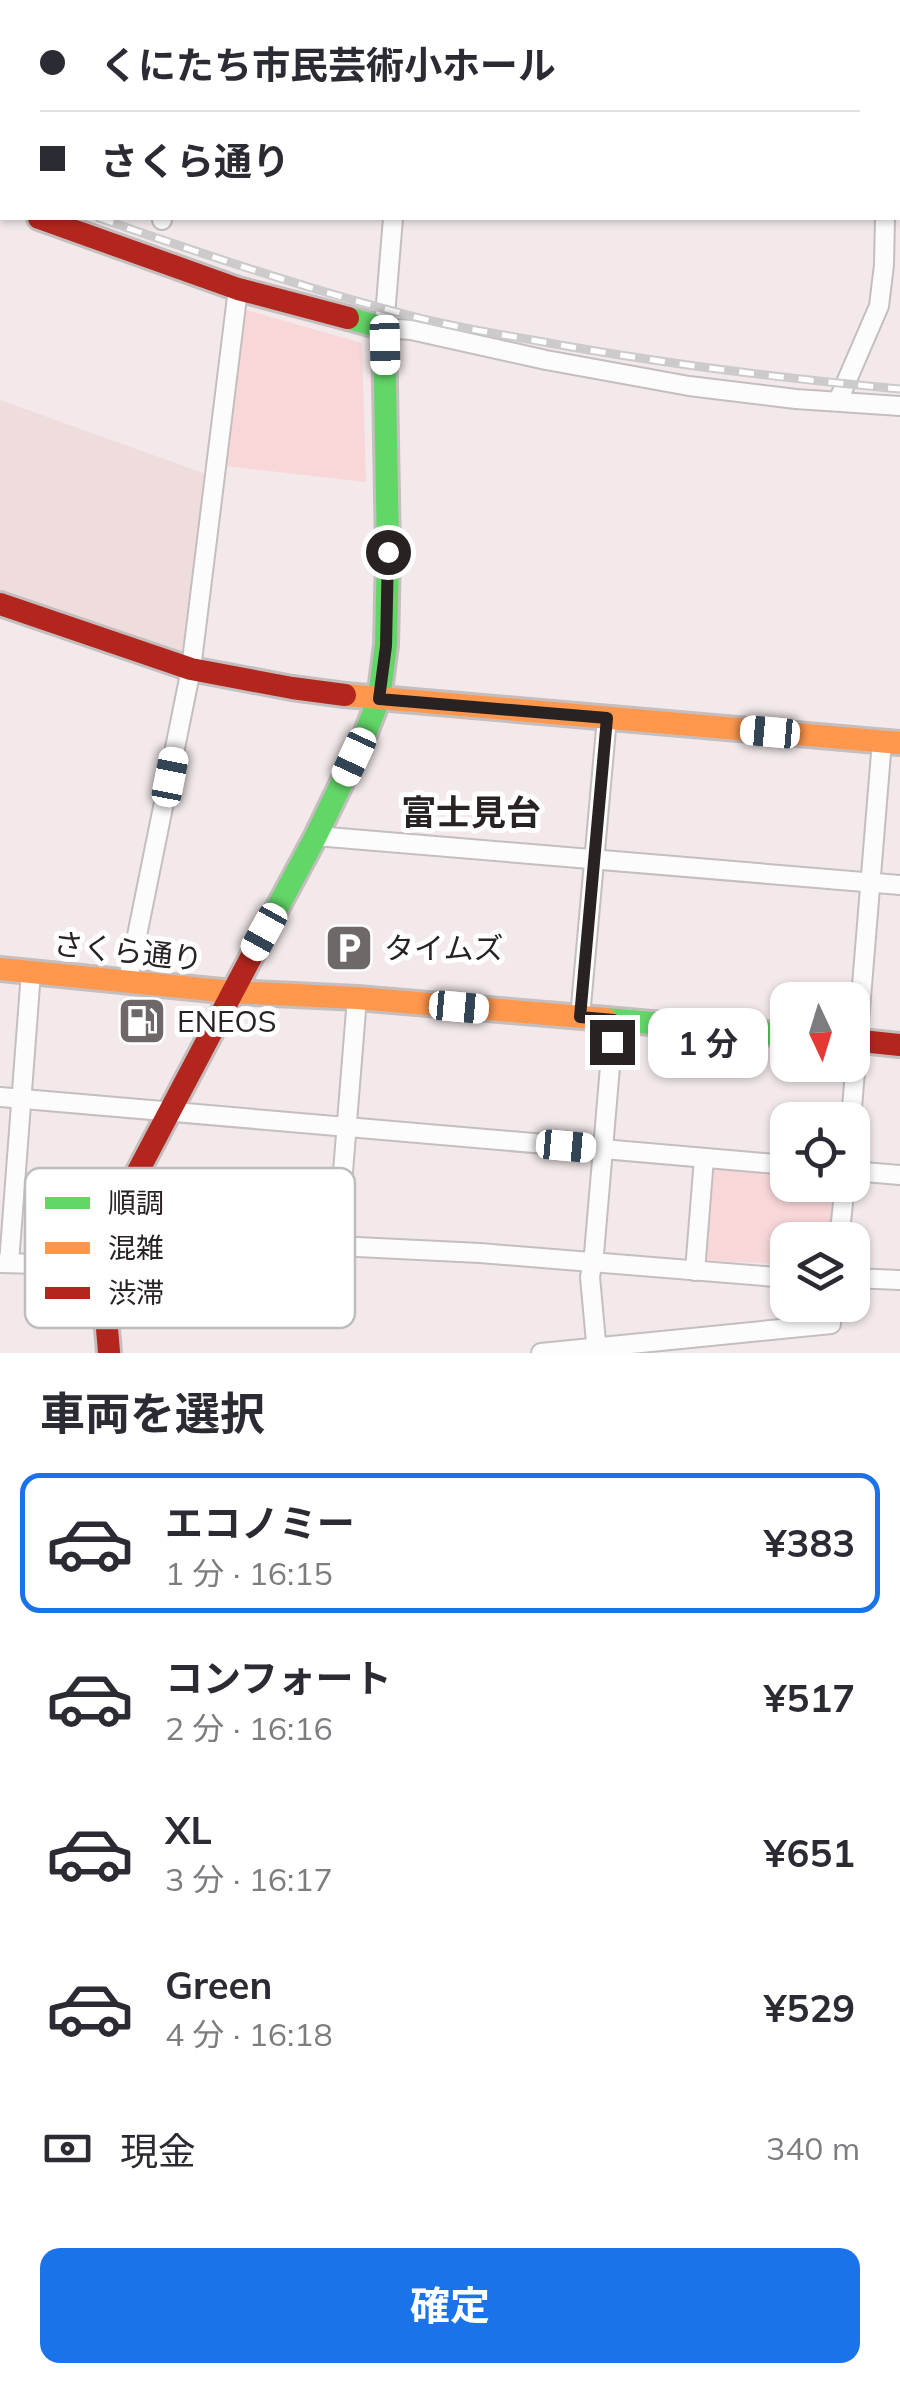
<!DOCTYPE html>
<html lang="ja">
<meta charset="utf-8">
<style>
body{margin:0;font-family:Mulish,"Noto Sans JP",sans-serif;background:#f7f7f7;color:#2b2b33;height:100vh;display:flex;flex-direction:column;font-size:38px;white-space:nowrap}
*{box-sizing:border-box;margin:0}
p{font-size:32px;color:#7c7c81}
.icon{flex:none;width:55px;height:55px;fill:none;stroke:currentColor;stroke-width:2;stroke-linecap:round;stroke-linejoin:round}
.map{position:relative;height:1353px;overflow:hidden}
.side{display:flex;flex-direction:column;background:#fff;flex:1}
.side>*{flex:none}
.guide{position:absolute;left:0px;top:0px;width:900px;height:220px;box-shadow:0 2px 8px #0004;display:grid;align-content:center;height:220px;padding:0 40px;background:#fff}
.needle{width:65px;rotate:176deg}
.tools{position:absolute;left:770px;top:982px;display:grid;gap:20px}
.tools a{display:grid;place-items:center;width:100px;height:100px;border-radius:20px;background:#fff;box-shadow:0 2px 8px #0004;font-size:50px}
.end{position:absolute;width:45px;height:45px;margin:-22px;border:12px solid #282222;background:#fff;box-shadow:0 0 0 5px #fff}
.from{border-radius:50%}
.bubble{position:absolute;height:70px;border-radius:20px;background:#fff;box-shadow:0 2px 8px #0004;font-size:32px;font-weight:700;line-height:70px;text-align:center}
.car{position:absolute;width:30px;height:60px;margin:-30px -15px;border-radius:12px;box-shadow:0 0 8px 2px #0007;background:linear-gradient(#fff 24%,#345 0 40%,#fff 0 76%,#345 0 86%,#fff 0)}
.guide b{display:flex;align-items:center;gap:35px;height:95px;font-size:38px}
.guide b+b{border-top:2px solid #e1e1e2}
.guide i{width:25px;height:25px;background:#2b2b33}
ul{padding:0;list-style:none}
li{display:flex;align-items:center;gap:30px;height:140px;margin:0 20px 15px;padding:0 20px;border:5px solid transparent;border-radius:20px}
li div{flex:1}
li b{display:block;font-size:38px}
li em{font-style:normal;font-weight:700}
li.active{border-color:#1a73e8}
li>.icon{width:90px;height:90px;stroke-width:1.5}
h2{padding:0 40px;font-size:45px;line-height:120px}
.pay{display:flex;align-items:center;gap:25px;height:110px;padding:0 40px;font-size:38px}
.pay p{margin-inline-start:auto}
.button{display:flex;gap:20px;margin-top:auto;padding:20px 40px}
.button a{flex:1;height:115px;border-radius:20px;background:#1a73e8;color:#fff;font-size:40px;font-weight:700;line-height:115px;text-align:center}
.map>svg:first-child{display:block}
.built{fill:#efdcdd}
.green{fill:#f8d7d9}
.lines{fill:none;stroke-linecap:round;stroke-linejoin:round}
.street-casing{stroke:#c5bebe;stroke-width:22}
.fast-casing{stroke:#c5bebe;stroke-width:28}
.slow-casing{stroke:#c5bebe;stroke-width:28}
.jam-casing{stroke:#c5bebe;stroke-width:28}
.street{stroke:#fdfcfc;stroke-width:18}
.fast{stroke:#63d668;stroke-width:22}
.slow{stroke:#ff974d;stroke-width:22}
.jam{stroke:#b3261e;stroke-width:22}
.rail-casing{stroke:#cccaca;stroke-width:9}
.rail{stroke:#fff;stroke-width:5;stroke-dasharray:15;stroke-linecap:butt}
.route{stroke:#282222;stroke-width:12}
.labels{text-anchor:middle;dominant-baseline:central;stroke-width:10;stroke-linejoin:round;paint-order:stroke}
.poi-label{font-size:30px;fill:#282222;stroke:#fff;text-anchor:start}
.street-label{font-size:30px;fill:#282222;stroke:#fff}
.quarter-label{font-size:35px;font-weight:bold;fill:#282222;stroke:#fff}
.key{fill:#fff;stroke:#bebdbd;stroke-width:2.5}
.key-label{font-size:28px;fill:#282222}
</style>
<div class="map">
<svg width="900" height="1353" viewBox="0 0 900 1353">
<rect width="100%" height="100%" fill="#f3e9ea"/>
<polygon class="built" points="0,400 206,474 187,649 181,653 0,595"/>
<g class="green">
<polygon points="243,309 362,343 366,482 226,466"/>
<polygon points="712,1161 787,1168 788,1185 840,1185 835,1240 788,1240 787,1265 704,1260"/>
</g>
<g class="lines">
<g class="street-casing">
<g id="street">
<polyline points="209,2 210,0"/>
<polyline points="443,2 444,0"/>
<polyline points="688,2 689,0"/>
<polyline points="0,64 2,65"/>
<polyline points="898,72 900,61"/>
<polyline points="393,218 384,328 411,330 546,360 689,386 796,399 900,406"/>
<polyline points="162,220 162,218"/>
<polyline points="838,401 879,306 884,265 885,218"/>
<polyline points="316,836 900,885"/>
<polyline points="128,980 191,669 238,289"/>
<polyline points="357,998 337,1246 480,1253 788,1278"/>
<polyline points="580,1017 607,718"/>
<polyline points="0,1097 788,1165"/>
<polyline points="851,1120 882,741"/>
<polyline points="852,1171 900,1175"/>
<polyline points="839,1240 845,1185"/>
<polyline points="0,1263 41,1264 107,1273"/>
<polyline points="9,1263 31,972"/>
<polyline points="695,1271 704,1158"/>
<polyline points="852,1278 900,1280"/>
<polyline points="541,1353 831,1324 832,1305"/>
<polyline points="597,1353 590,1277 594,1254 614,1020"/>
</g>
</g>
<g class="fast-casing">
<g id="fast">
<polyline points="0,204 2,204"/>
<polyline points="265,931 316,836 364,737 379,699 386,645 388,552 384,328 348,318"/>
<polyline points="606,1019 788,1035"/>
</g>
</g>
<g class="slow-casing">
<g id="slow">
<polyline points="345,695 900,743"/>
<polyline points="0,969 232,992 357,998 606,1019"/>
</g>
</g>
<g class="jam-casing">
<g id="jam">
<polyline points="898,195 900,195"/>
<polyline points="39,218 238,289 348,318"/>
<polyline points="0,604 191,669 292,688 345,695"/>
<polyline points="852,1040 900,1045"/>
<path d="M 109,1353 C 108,1335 105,1316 105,1298 C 106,1257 120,1215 135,1177 L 265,931"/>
</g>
</g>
<use href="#street" class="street"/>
<use href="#fast" class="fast"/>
<use href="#slow" class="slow"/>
<use href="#jam" class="jam"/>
<g class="rail-casing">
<g id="rail">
<polyline points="0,174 2,175"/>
<path d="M 99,218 C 199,253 301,287 404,314 C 448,326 493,333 538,341 C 658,363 778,378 900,389"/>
</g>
</g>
<use href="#rail" class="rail"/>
</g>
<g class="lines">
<polyline class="route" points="388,552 386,646 379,699 607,718 580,1017 614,1020 612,1042"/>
</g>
<defs>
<g id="parking-square" transform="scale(2.5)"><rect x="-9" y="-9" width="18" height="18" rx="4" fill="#6f6868" stroke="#fff"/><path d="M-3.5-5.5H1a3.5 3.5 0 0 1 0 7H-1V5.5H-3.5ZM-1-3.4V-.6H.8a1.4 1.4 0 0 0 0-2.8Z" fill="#fff"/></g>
<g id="fuel-square" transform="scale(2.5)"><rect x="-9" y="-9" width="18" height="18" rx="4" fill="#6f6868" stroke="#fff"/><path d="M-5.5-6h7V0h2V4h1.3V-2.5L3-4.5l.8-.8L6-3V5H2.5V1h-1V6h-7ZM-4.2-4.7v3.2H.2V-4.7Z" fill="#fff"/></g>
</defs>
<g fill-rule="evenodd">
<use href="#parking-square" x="349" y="948"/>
<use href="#fuel-square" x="142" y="1021"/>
</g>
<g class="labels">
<g class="poi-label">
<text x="384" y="948">タイムズ</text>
<text x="177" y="1021">ENEOS</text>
</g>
<g class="street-label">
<text transform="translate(128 951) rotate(6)">さくら通り</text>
</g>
<g class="quarter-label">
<text x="471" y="812">富士見台</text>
</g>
</g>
<rect x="25" y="1168" width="330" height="160" rx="15" class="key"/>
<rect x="45" y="1197" width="45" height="12" fill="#63d668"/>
<rect x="45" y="1242" width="45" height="12" fill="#ff974d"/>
<rect x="45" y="1287" width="45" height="12" fill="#b3261e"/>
<g class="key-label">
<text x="108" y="1213">順調</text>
<text x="108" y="1258">混雑</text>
<text x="108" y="1303">渋滞</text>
</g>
</svg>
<div class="tools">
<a><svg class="needle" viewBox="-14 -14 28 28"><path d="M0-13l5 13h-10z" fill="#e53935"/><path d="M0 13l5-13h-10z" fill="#7c7c81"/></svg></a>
<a><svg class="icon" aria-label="locate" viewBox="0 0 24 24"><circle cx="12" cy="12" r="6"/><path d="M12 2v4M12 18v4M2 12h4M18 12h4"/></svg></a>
<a><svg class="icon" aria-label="layers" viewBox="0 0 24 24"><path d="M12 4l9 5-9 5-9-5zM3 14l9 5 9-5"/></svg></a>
</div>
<i class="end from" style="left:388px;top:552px"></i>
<i class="end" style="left:612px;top:1042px"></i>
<div class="bubble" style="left:648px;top:1008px;width:120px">1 分</div>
<i class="car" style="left:385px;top:345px;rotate:179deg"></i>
<i class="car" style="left:770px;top:732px;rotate:275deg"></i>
<i class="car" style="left:354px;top:757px;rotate:205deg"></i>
<i class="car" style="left:170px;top:777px;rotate:11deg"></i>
<i class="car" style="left:264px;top:932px;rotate:209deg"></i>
<i class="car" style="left:459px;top:1007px;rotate:95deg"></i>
<i class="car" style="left:566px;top:1146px;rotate:95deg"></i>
<div class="guide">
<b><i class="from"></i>くにたち市民芸術小ホール</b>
<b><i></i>さくら通り</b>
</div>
</div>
<section class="side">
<h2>車両を選択</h2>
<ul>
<li class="active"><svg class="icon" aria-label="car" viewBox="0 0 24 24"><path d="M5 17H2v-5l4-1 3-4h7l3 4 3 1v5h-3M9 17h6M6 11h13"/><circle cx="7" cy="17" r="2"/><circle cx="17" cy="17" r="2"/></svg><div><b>エコノミー</b><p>1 分 · 16:15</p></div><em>¥383</em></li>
<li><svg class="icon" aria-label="car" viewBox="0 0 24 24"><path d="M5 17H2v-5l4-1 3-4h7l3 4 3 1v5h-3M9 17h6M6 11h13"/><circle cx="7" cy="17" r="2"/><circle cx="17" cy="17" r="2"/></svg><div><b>コンフォート</b><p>2 分 · 16:16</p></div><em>¥517</em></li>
<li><svg class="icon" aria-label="car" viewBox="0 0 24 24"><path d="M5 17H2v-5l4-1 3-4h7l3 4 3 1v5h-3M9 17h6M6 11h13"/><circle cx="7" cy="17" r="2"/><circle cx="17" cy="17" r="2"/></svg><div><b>XL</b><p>3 分 · 16:17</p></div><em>¥651</em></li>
<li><svg class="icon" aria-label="car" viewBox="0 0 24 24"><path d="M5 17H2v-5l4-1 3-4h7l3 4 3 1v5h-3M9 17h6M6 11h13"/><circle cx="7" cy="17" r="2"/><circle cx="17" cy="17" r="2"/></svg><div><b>Green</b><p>4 分 · 16:18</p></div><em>¥529</em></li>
</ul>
<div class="pay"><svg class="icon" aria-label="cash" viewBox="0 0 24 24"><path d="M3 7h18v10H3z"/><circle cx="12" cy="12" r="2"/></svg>現金<p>340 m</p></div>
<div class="button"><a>確定</a></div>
</section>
